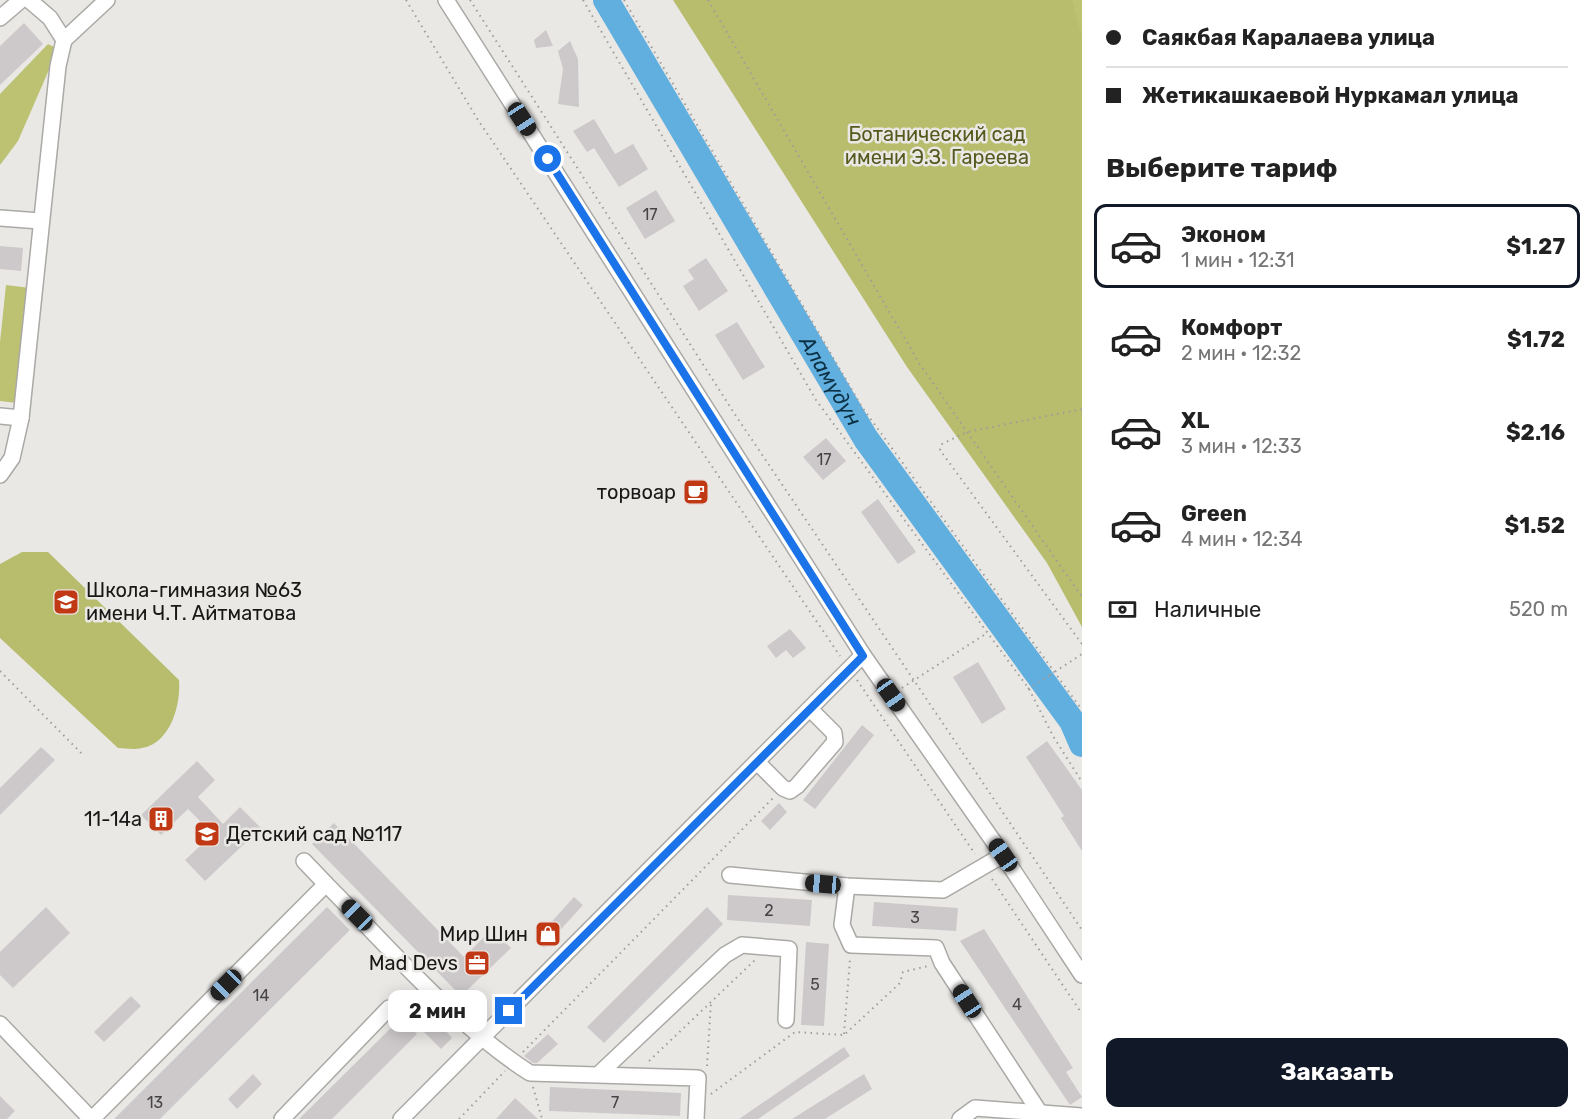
<!DOCTYPE html>
<html lang="ru">
<meta charset="utf-8">
<style>
body{margin:0;font-family:Rubik,sans-serif;background:#f6f6f6;color:#222;height:100vh;display:flex;flex-direction:column;font-size:22px;white-space:nowrap}
*{box-sizing:border-box;margin:0}
p{font-size:20px;color:#767676}
.icon{flex:none;width:33px;height:33px;fill:none;stroke:currentColor;stroke-width:2;stroke-linecap:round;stroke-linejoin:round}
.map{position:relative;flex:1;overflow:hidden}
.panel{display:flex;flex-direction:column;background:#fff;width:510px}
.panel>*{flex:none}
.banner{display:grid;align-content:center;height:132px;padding:0 24px;background:#fff}
.end{position:absolute;width:27px;height:27px;margin:-14px;border:8px solid #1a73e8;background:#fff;box-shadow:0 0 0 3px #fff}
.from{border-radius:50%}
.bubble{position:absolute;height:42px;border-radius:12px;background:#fff;box-shadow:0 3px 15px #0003;font-size:20px;font-weight:700;line-height:42px;text-align:center}
.car{position:absolute;width:18px;height:36px;margin:-18px -9px;border-radius:8px;box-shadow:0 0 4px 2px #0007;background:linear-gradient(#222 24%,#8ab4d8 0 40%,#222 0 76%,#8ab4d8 0 86%,#222 0)}
.banner b{display:flex;align-items:center;gap:21px;height:57px;font-size:22px}
.banner b+b{border-top:2px solid #e0e0e0}
.banner i{width:15px;height:15px;background:#222}
ul{padding:0;list-style:none}
li{display:flex;align-items:center;gap:18px;height:84px;margin:0 12px 9px;padding:0 12px;border:3px solid transparent;border-radius:12px}
li div{flex:1}
li b{display:block;font-size:22px}
li em{font-style:normal;font-weight:700}
li.selected{border-color:#111827}
li>.icon{width:54px;height:54px;stroke-width:1.5}
h2{padding:0 24px;font-size:27px;line-height:72px}
.pay{display:flex;align-items:center;gap:15px;height:66px;padding:0 24px;font-size:22px}
.pay p{margin-inline-start:auto}
.button{display:flex;gap:12px;margin-top:auto;padding:12px 24px}
.button a{flex:1;height:69px;border-radius:12px;background:#111827;color:#fff;font-size:24px;font-weight:700;line-height:69px;text-align:center}
main{display:flex;flex:1;min-height:0}
.map>svg:first-child{display:block}
.green{fill:#b7bd6c}
.forest{fill:#bcc271}
.lines{fill:none;stroke-linecap:round;stroke-linejoin:round}
.river{stroke:#61afdf;stroke-width:26}
.building{fill:#cdc9cb}
.minor-casing{stroke:#aba9a6;stroke-width:18}
.path{stroke:#9e9d9a;stroke-width:2;stroke-dasharray:1.5 4.5;stroke-linecap:butt}
.minor{stroke:#fff;stroke-width:15}
.path-bridge{stroke:#9e9d9a;stroke-width:2;stroke-dasharray:1.5 4.5;stroke-linecap:butt}
.route{stroke:#1a73e8;stroke-width:8}
.labels{text-anchor:middle;dominant-baseline:central;stroke-width:5;stroke-linejoin:round;paint-order:stroke}
.number-label{font-size:16px;fill:#464444}
.park-label{font-size:20px;fill:#56591e;stroke:#eae8e5}
.poi-label{font-size:20px;fill:#191817;stroke:#eae8e5;text-anchor:end}
.water-label{font-size:21px;font-style:italic;fill:#0c3044;stroke:#eae8e5}
</style>
<main>
<div class="map">
<svg width="1082" height="1119" viewBox="0 0 1082 1119">
<rect width="100%" height="100%" fill="#eae8e5"/>
<g class="green">
<polygon points="673,0 1082,0 1082,627 1047,563 907,367"/>
<path d="M 22,552 L 48,552 L 179,680 C 181,704 171,743 142,748 C 134,750 125,748 118,748 L 0,638 L 0,564 Z"/>
</g>
<g class="forest">
<polygon points="1072,0 1082,0 1082,37"/>
<polygon points="48,44 58,49 18,141 0,165 0,94"/>
<polygon points="6,285 30,288 17,403 0,401 0,342"/>
</g>
<g class="lines">
<path class="river" id="s1" d="M 606,0 L 866,439 L 1072,721 L 1082,744"/>
</g>
<g class="building">
<polygon points="24,23 43,44 0,85 0,46"/>
<polygon points="546,30 553,46 536,48 534,40"/>
<polygon points="570,41 578,59 579,107 558,104 563,69 558,51"/>
<polygon points="594,119 615,154 633,144 648,169 619,187 594,148 587,152 573,131"/>
<polygon points="656,190 675,221 645,239 626,208"/>
<polygon points="0,246 23,248 21,271 0,269"/>
<polygon points="706,258 728,291 699,311 683,286 694,279 688,270"/>
<polygon points="737,322 765,367 743,380 715,335"/>
<polygon points="826,438 846,461 823,480 803,457"/>
<polygon points="878,499 916,552 898,564 861,512"/>
<polygon points="790,629 806,648 793,658 786,650 776,658 767,646"/>
<polygon points="978,662 1006,709 982,724 953,677"/>
<polygon points="862,725 874,735 815,809 803,800"/>
<polygon points="1047,741 1082,790 1082,851 1061,818 1064,816 1026,757"/>
<polygon points="41,747 55,760 0,815 0,788"/>
<polygon points="197,761 215,780 198,797 223,824 240,807 261,828 205,881 185,860 213,834 188,809 161,835 141,815"/>
<polygon points="779,803 787,812 770,830 761,821"/>
<polygon points="334,823 464,957 492,929 511,948 461,996 312,844"/>
<polygon points="728,895 812,900 810,926 727,920"/>
<polygon points="574,897 583,905 544,948 535,940"/>
<polygon points="874,902 958,908 956,931 872,926"/>
<polygon points="46,907 70,933 13,988 0,975 0,952"/>
<polygon points="327,907 350,930 191,1088 160,1119 114,1119"/>
<polygon points="707,907 723,924 604,1043 587,1027"/>
<polygon points="984,929 1073,1068 1066,1072 1082,1097 1070,1105 960,941"/>
<polygon points="806,942 829,944 824,1026 801,1025"/>
<polygon points="131,996 141,1006 104,1042 94,1032"/>
<polygon points="432,1015 452,1038 441,1049 419,1027"/>
<polygon points="401,1018 417,1034 332,1119 299,1119"/>
<polygon points="548,1034 558,1044 537,1063 533,1063 524,1056"/>
<polygon points="844,1047 850,1056 758,1119 739,1119"/>
<polygon points="253,1074 262,1084 237,1109 228,1099"/>
<polygon points="864,1074 872,1089 825,1119 792,1119"/>
<polygon points="550,1087 681,1093 680,1116 549,1111"/>
<polygon points="0,1096 15,1111 7,1119 0,1119"/>
<polygon points="515,1098 538,1119 496,1119"/>
</g>
<g class="lines">
<g class="minor-casing">
<g id="minor">
<polyline points="29,0 50,18 64,40 107,0"/>
<polyline points="446,0 863,655 1003,855 1082,975"/>
<polyline points="0,18 21,0"/>
<polyline points="0,218 40,221"/>
<polyline points="0,416 21,418 58,66 64,40"/>
<polyline points="0,475 12,458 21,418"/>
<polyline points="757,762 783,788 790,791 797,786 835,742 834,733 810,709"/>
<polyline points="304,861 326,884"/>
<polyline points="730,875 847,886 943,890 1003,855"/>
<polyline points="847,886 842,925 851,945 936,948 942,963 1040,1113"/>
<polyline points="0,1024 91,1119"/>
<polyline points="600,1073 725,955 742,945 789,949 786,1020"/>
<path d="M 92,1119 L 326,884 C 389,947 455,1025 530,1073 L 698,1078 L 696,1119"/>
<polyline points="282,1119 389,1008"/>
<polyline points="401,1119 863,655"/>
<polyline points="960,1119 975,1108 1082,1116"/>
</g>
</g>
<g class="path">
<polyline points="406,0 478,120 840,656"/>
<polyline points="470,0 736,416 1082,930"/>
<polyline points="583,0 816,400 1029,689 1053,736 1082,782"/>
<polyline points="624,0 862,407 1082,710"/>
<polyline points="708,0 919,363 1082,597"/>
<polyline points="1082,409 967,432 942,444 940,450 1082,644"/>
<polyline points="0,671 84,756"/>
<polyline points="1050,675 1082,654"/>
<polyline points="857,680 975,854"/>
<polyline points="902,688 987,633"/>
<polyline points="992,879 1082,1014"/>
<polyline points="844,1034 850,959"/>
<polyline points="523,1052 774,797"/>
<polyline points="649,1061 755,960"/>
<polyline points="707,1066 711,1002"/>
<polyline points="533,1087 542,1119"/>
<polyline points="711,1094 795,1032 844,1035 900,983 903,972 928,966"/>
<polyline points="459,1119 505,1071"/>
</g>
<use href="#minor" class="minor"/>
<polyline class="path-bridge" points="1028,689 1050,675"/>
</g>
<g class="lines">
<polyline class="route" points="509,1011 863,656 548,159"/>
</g>
<defs>
<g id="cafe-square" transform="scale(1.35)"><rect x="-9" y="-9" width="18" height="18" rx="4" fill="#c13815" stroke="#eae8e5"/><path d="M-5.5-4.5H6V0H3Q3 3.5 0 3.5H-2.5Q-5.5 3.5-5.5 0ZM3-3.2v2h1.7v-2ZM-6 4.5H4V6H-6Z" fill="#fff"/></g>
<g id="school-square" transform="scale(1.35)"><rect x="-9" y="-9" width="18" height="18" rx="4" fill="#c13815" stroke="#eae8e5"/><path d="M0-5L7-2L0 1L-7-2ZM-4 1L0 2.5L4 1V4Q0 6-4 4Z" fill="#fff"/></g>
<g id="building-square" transform="scale(1.35)"><rect x="-9" y="-9" width="18" height="18" rx="4" fill="#c13815" stroke="#eae8e5"/><path d="M-4-6H4V6H1V3H-1V6H-4ZM-2.5-4.3h1.7v1.8h-1.7ZM.8-4.3h1.7v1.8H.8ZM-2.5-1h1.7V.8h-1.7ZM.8-1h1.7V.8H.8Z" fill="#fff"/></g>
<g id="shop-square" transform="scale(1.35)"><rect x="-9" y="-9" width="18" height="18" rx="4" fill="#c13815" stroke="#eae8e5"/><path d="M-5-2.5h2.3a2.7 3.5 0 0 1 5.4 0H5L5.5 6h-11ZM-1.5-2.5h3a1.5 2.3 0 0 0-3 0Z" fill="#fff"/></g>
<g id="office-square" transform="scale(1.35)"><rect x="-9" y="-9" width="18" height="18" rx="4" fill="#c13815" stroke="#eae8e5"/><path d="M-6-3h4V-5.5h4V-3h4V5H-6ZM-1-4.5V-3h2v-1.5ZM-6 0V1H6V0Z" fill="#fff"/></g>
</defs>
<g fill-rule="evenodd">
<use href="#cafe-square" x="696" y="492"/>
<use href="#school-square" x="66" y="602"/>
<use href="#building-square" x="161" y="819"/>
<use href="#school-square" x="207" y="834"/>
<use href="#shop-square" x="548" y="934"/>
<use href="#office-square" x="477" y="963"/>
</g>
<g class="labels">
<g class="number-label">
<text x="650" y="214">17</text>
<text x="824" y="459">17</text>
<text x="769" y="910">2</text>
<text x="915" y="917">3</text>
<text x="815" y="984">5</text>
<text x="261" y="995">14</text>
<text x="1017" y="1004">4</text>
<text x="155" y="1102">13</text>
<text x="615" y="1102">7</text>
</g>
<g class="park-label">
<text x="937" y="134">Ботанический сад<tspan x="937" dy="23">имени Э.З. Гареева</tspan></text>
</g>
<g class="poi-label">
<text x="676" y="492">торвоар</text>
<text x="86" y="590" text-anchor="start">Школа-гимназия №63<tspan x="86" dy="23">имени Ч.Т. Айтматова</tspan></text>
<text x="142" y="819">11-14а</text>
<text x="226" y="834" text-anchor="start">Детский сад №117</text>
<text x="528" y="934">Мир Шин</text>
<text x="458" y="963">Mad Devs</text>
</g>
<g class="water-label">
<text stroke="none"><textPath href="#s1" startOffset="442">Аламүдүн</textPath></text>
</g>
</g>
</svg>
<i class="end from" style="left:548px;top:159px"></i>
<i class="end" style="left:509px;top:1011px"></i>
<div class="bubble" style="left:388px;top:990px;width:99px">2 мин</div>
<i class="car" style="left:522px;top:119px;rotate:147deg"></i>
<i class="car" style="left:891px;top:695px;rotate:145deg"></i>
<i class="car" style="left:1003px;top:855px;rotate:325deg"></i>
<i class="car" style="left:823px;top:884px;rotate:275deg"></i>
<i class="car" style="left:357px;top:915px;rotate:315deg"></i>
<i class="car" style="left:226px;top:985px;rotate:225deg"></i>
<i class="car" style="left:967px;top:1001px;rotate:327deg"></i>
</div>
<section class="panel">
<div class="banner">
<b><i class="from"></i>Саякбая Каралаева улица</b>
<b><i></i>Жетикашкаевой Нуркамал улица</b>
</div>
<h2>Выберите тариф</h2>
<ul>
<li class="selected"><svg class="icon" aria-label="car" viewBox="0 0 24 24"><path d="M5 17H2v-5l4-1 3-4h7l3 4 3 1v5h-3M9 17h6M6 11h13"/><circle cx="7" cy="17" r="2"/><circle cx="17" cy="17" r="2"/></svg><div><b>Эконом</b><p>1 мин · 12:31</p></div><em>$1.27</em></li>
<li><svg class="icon" aria-label="car" viewBox="0 0 24 24"><path d="M5 17H2v-5l4-1 3-4h7l3 4 3 1v5h-3M9 17h6M6 11h13"/><circle cx="7" cy="17" r="2"/><circle cx="17" cy="17" r="2"/></svg><div><b>Комфорт</b><p>2 мин · 12:32</p></div><em>$1.72</em></li>
<li><svg class="icon" aria-label="car" viewBox="0 0 24 24"><path d="M5 17H2v-5l4-1 3-4h7l3 4 3 1v5h-3M9 17h6M6 11h13"/><circle cx="7" cy="17" r="2"/><circle cx="17" cy="17" r="2"/></svg><div><b>XL</b><p>3 мин · 12:33</p></div><em>$2.16</em></li>
<li><svg class="icon" aria-label="car" viewBox="0 0 24 24"><path d="M5 17H2v-5l4-1 3-4h7l3 4 3 1v5h-3M9 17h6M6 11h13"/><circle cx="7" cy="17" r="2"/><circle cx="17" cy="17" r="2"/></svg><div><b>Green</b><p>4 мин · 12:34</p></div><em>$1.52</em></li>
</ul>
<div class="pay"><svg class="icon" aria-label="cash" viewBox="0 0 24 24"><path d="M3 7h18v10H3z"/><circle cx="12" cy="12" r="2"/></svg>Наличные<p>520 m</p></div>
<div class="button"><a>Заказать</a></div>
</section>
</main>
